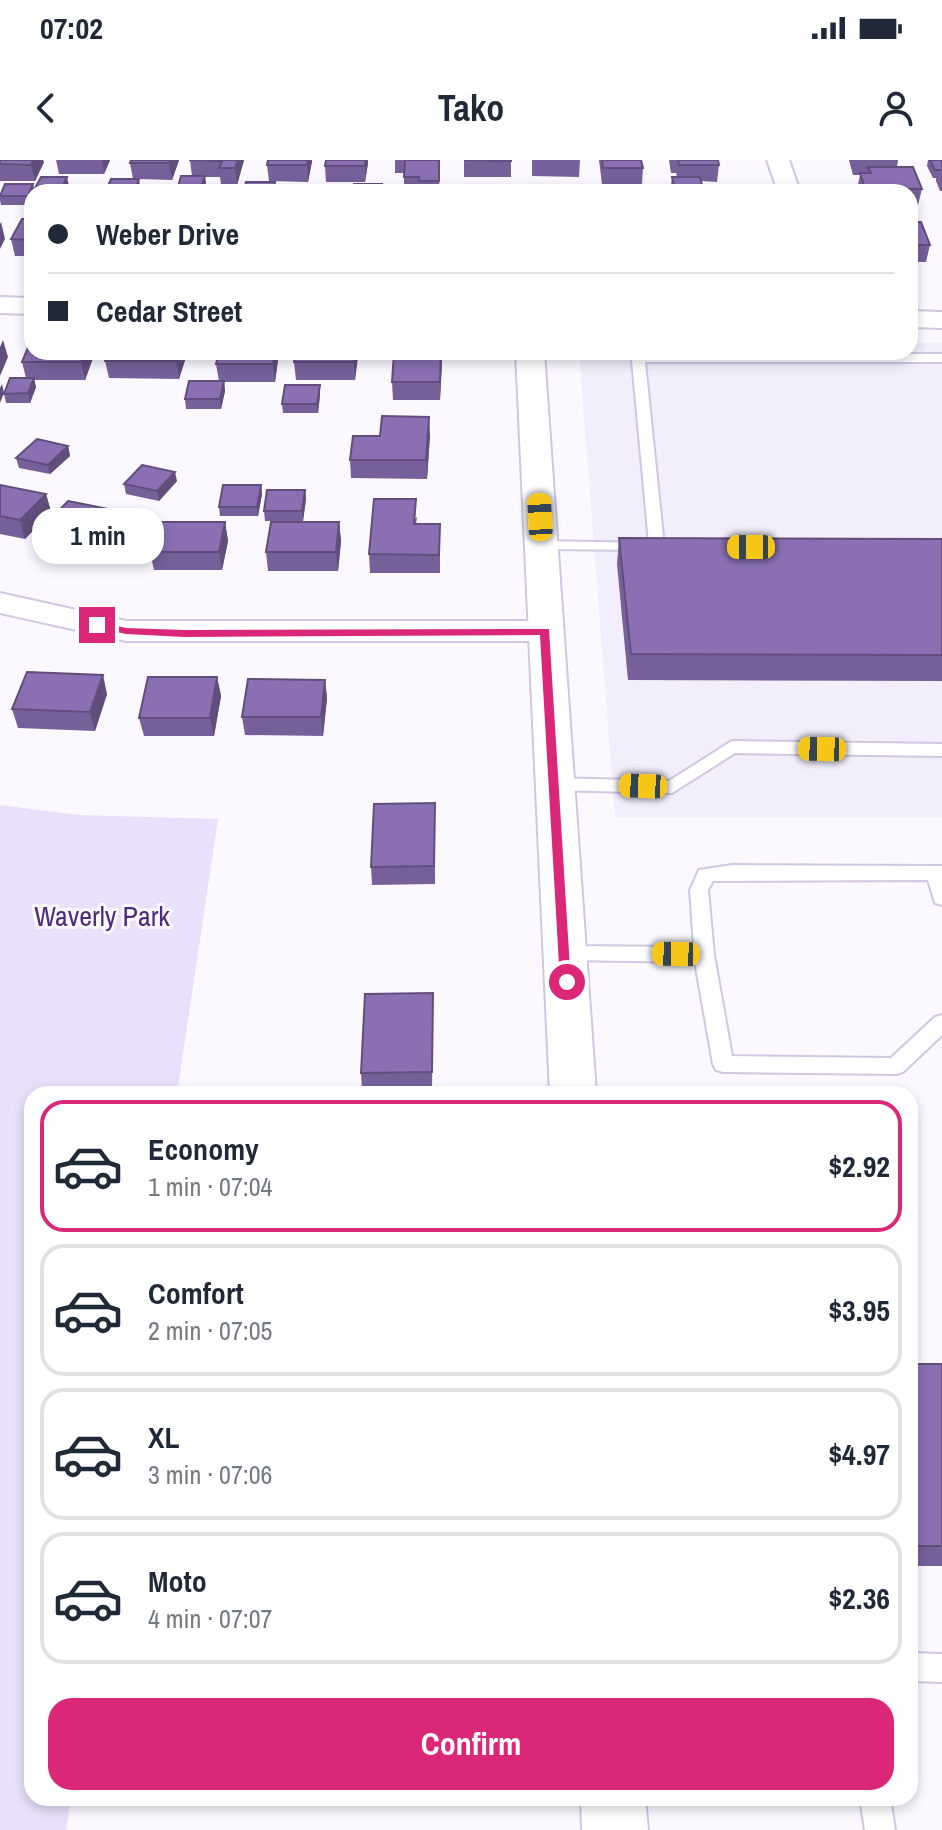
<!DOCTYPE html>
<meta charset="utf-8">
<style>
body{margin:0;font-family:"Archivo Narrow",sans-serif;background:#f2f2f3;color:#1f2937;height:100vh;display:flex;flex-direction:column;font-size:30px;white-space:nowrap}
*{box-sizing:border-box;margin:0}
p{font-size:26px;color:#747a83}
.icon{flex:none;width:44px;height:44px;fill:none;stroke:currentColor;stroke-width:2;stroke-linecap:round;stroke-linejoin:round}
.map{position:relative;flex:1;overflow:hidden}
.details{position:absolute;left:24px;top:926px;width:894px;height:720px;display:flex;flex-direction:column;background:#fff;border-radius:24px;box-shadow:0 4px 12px #0003}
.details>*{flex:none}
.top-card{position:absolute;left:24px;top:24px;width:894px;height:176px;border-radius:24px;box-shadow:0 4px 12px #0003;display:grid;align-content:center;height:176px;padding:0 24px;background:#fff}
.end{position:absolute;width:36px;height:36px;margin:-18px;border:10px solid #db2777;background:#fff;box-shadow:0 0 0 4px #fff}
.from{border-radius:50%}
.bubble{position:absolute;height:56px;border-radius:24px;background:#fff;box-shadow:0 4px 12px #0003;font-size:26px;font-weight:700;line-height:56px;text-align:center}
.car{position:absolute;width:24px;height:48px;margin:-24px -12px;border-radius:10px;box-shadow:0 0 6px 2px #0007;background:linear-gradient(#f5c518 24%,#345 0 40%,#f5c518 0 76%,#345 0 86%,#f5c518 0)}
.top-card b{display:flex;align-items:center;gap:28px;height:76px;font-size:30px}
.top-card b+b{border-top:2px solid #e0e1e3}
.top-card i{width:20px;height:20px;background:#1f2937}
ul{padding:14px 0 0;list-style:none}
li{display:flex;align-items:center;gap:24px;height:132px;margin:0 16px 12px;padding:0 8px;border:4px solid #e0e1e3;border-radius:24px}
li div{flex:1}
li b{display:block;font-size:30px}
li em{font-style:normal;font-weight:700}
li.active{border-color:#db2777}
li>.icon{width:72px;height:72px;stroke-width:1.5}
.button{display:flex;gap:16px;margin-top:auto;padding:16px 24px}
.button a{flex:1;height:92px;border-radius:24px;background:#db2777;color:#fff;font-size:32px;font-weight:700;line-height:92px;text-align:center}
.status{display:flex;justify-content:space-between;align-items:center;height:56px;padding:0 40px;background:#fff;direction:ltr}
.status svg{height:22px;fill:currentColor}
header{display:flex;justify-content:space-between;align-items:center;height:104px;padding:0 24px;background:#fff;font-size:36px;font-weight:700}
.map>svg:first-child{display:block}
.built{fill:#f3eefc}
.green{fill:#e9e0fb}
.lines{fill:none;stroke-linecap:round;stroke-linejoin:round}
.lane-casing{stroke:#d1c7e3;stroke-width:4}
.street-casing{stroke:#d1c7e3;stroke-width:4}
.secondary-casing{stroke:#d1c7e3;stroke-width:4}
.lane{fill:#fff;fill-rule:evenodd}
.street{fill:#fff;fill-rule:evenodd}
.secondary{fill:#fff;fill-rule:evenodd}
.wall{fill:#77609a}
.shaded-wall{fill:#614e7d}
.building{fill:#8a70b3;stroke:#614e7d;stroke-width:2}
.route{fill:#db2777}
.labels{text-anchor:middle;dominant-baseline:central;stroke-width:6;stroke-linejoin:round;paint-order:stroke}
.park-label{font-size:28px;fill:#502b7c;stroke:#fbf9ff}
</style>
<div class="status"><b>07:02</b><svg viewBox="0 0 49 12"><path d="M0 12V9h3v3zM5 12V6h3v6zM10 12V3h3v9zM15 12V0h3v12zM26 1h20v11H26zM47 4h2v5h-2z"/></svg></div>
<header><svg class="icon" aria-label="back" viewBox="0 0 24 24"><path d="M15 5l-7 7 7 7"/></svg>Tako<svg class="icon" aria-label="person" viewBox="0 0 24 24"><circle cx="12" cy="8" r="4"/><path d="M4 21q1-7 8-7t8 7"/></svg></header>
<div class="map">
<svg width="942" height="1670" viewBox="0 0 942 1670">
<rect width="100%" height="100%" fill="#fbf9ff"/>
<polygon class="built" points="910,183 942,183 942,657 615,657 579,192 910,192"/>
<polygon class="green" points="0,645 79,655 218,659 177,934 32,934 32,1638 71,1638 66,1670 0,1670"/>
<g class="lines">
<g class="lane-casing">
<g id="lane">
<polygon points="942,194 942,202 645,202 664,386 657,390 645,390 541,389 534,385 541,381 649,383 632,200 636,195"/>
<polygon points="732,581 942,584 942,596 735,593 672,633 555,630 546,624 555,618 669,621"/>
<polygon points="732,705 942,706 942,745 935,743 928,720 713,721 708,730 714,795 732,896 891,898 935,857 942,855 942,875 903,912 896,914 723,912 716,910 713,904 695,802 565,800 558,798 555,793 558,788 565,786 694,787 690,730 699,710"/>
<polygon points="910,1493 942,1494 942,1522 910,1521"/>
<polygon points="860,1638 890,1638 895,1670 865,1670"/>
</g>
</g>
<g class="street-casing">
<g id="street">
<polygon points="767,0 789,0 800,32 778,32"/>
<polygon points="0,433 126,461 545,461 557,464 562,471 557,478 545,481 126,481 0,453"/>
</g>
</g>
<g class="secondary-casing">
<g id="secondary">
<polygon points="0,137 32,138 32,154 0,153"/>
<polygon points="910,151 942,152 942,168 910,167"/>
<polygon points="516,192 544,192 596,934 550,934"/>
<polygon points="581,1638 645,1638 648,1670 582,1670"/>
</g>
</g>
<use href="#lane" class="lane"/>
<use href="#street" class="street"/>
<use href="#secondary" class="secondary"/>
</g>
<g class="wall">
<polygon points="0,0 44,2 35,21 0,21"/>
<polygon points="56,0 110,0 104,14 59,14"/>
<polygon points="179,0 172,20 139,19 140,28 133,19 130,3"/>
<polygon points="190,0 244,0 237,25 221,25 220,17 205,17 206,25 204,32 178,32 178,27 192,16"/>
<polygon points="268,0 312,0 308,22 269,21 267,5"/>
<polygon points="395,0 440,0 439,32 385,32 404,26 404,13 395,13"/>
<rect x="464" y="0" width="47" height="17"/>
<polygon points="532,0 580,0 579,17 532,16"/>
<polygon points="599,0 641,0 643,8 642,24 602,24"/>
<polygon points="669,0 718,0 719,5 717,22 701,21 703,32 672,32 671,25 672,17 677,17 676,13 671,13"/>
<polygon points="849,0 898,0 897,7 922,29 918,45 910,45 910,32 858,32 857,29 860,15 853,15"/>
<polygon points="928,0 942,0 942,31 940,31 936,21 936,18 933,18 927,6"/>
<polygon points="368,3 365,22 326,22 325,6"/>
<polygon points="69,26 66,32 32,32 30,45 1,45 0,40 0,34"/>
<polygon points="910,57 911,62 930,85 926,102 910,102"/>
<polygon points="32,59 32,96 15,96 11,79"/>
<polygon points="219,192 277,192 278,200 275,222 224,222 225,231 221,249 186,249 185,239 219,221 216,204"/>
<polygon points="296,192 357,192 355,220 296,220 294,202"/>
<polygon points="442,192 440,240 393,240 392,222"/>
<polygon points="93,198 85,220 34,220 36,227 30,243 6,243 2,224 4,233 26,218 22,202"/>
<polygon points="185,200 179,219 109,218 105,201"/>
<polygon points="320,225 320,235 318,253 283,253 282,244"/>
<polygon points="430,275 427,319 351,318 350,300 380,276"/>
<polygon points="68,286 70,296 50,314 19,308 16,298"/>
<polygon points="177,321 159,341 126,334 124,324"/>
<polygon points="0,325 46,334 51,352 25,379 0,374"/>
<polygon points="261,325 262,334 258,356 220,356 219,347"/>
<polygon points="305,330 306,339 303,361 265,361 264,351"/>
<polygon points="417,357 416,364 440,383 440,413 370,413 369,394"/>
<polygon points="225,362 228,381 222,410 154,410 150,392"/>
<polygon points="339,362 341,381 338,411 268,411 266,392"/>
<polygon points="42,368 132,371 108,399 47,386"/>
<polygon points="619,378 942,379 942,521 628,520 617,404"/>
<polygon points="217,517 221,536 214,576 144,576 139,558"/>
<polygon points="325,520 327,538 323,576 245,575 242,557"/>
<polygon points="107,534 95,571 18,568 12,549"/>
<polygon points="435,662 435,724 372,725 371,707"/>
<polygon points="433,851 432,930 362,930 361,913"/>
<rect x="910" y="1204" width="32" height="202"/>
</g>
<g class="shaded-wall">
<polygon points="33,0 43,0 44,2 35,21 31,5"/>
<polygon points="102,0 110,0 104,14"/>
<polygon points="171,0 179,0 172,20 169,3"/>
<polygon points="238,0 244,0 237,25 235,8"/>
<polygon points="308,0 312,0 312,2 308,22 307,5"/>
<polygon points="366,0 368,0 368,3 365,22"/>
<polygon points="205,16 206,25 204,32 202,32 201,27"/>
<polygon points="67,17 69,26 66,32 61,32 61,30"/>
<polygon points="139,19 140,28 139,32 134,32"/>
<polygon points="33,24 35,32 32,32 32,40 30,45 28,36"/>
<polygon points="1,62 5,79 0,89 0,64"/>
<polygon points="3,180 8,197 0,216 0,187"/>
<polygon points="85,192 92,192 93,198 85,220 81,202"/>
<polygon points="179,192 183,192 185,200 179,219 176,201"/>
<polygon points="275,192 277,192 278,200 275,222 273,204"/>
<polygon points="355,192 357,192 358,198 355,220 354,202"/>
<polygon points="442,192 442,203 440,240 440,222"/>
<polygon points="34,218 36,227 30,243 28,233"/>
<polygon points="224,221 225,231 221,249 220,239"/>
<polygon points="2,224 4,233 0,243 0,228"/>
<polygon points="320,225 320,235 318,253 317,244"/>
<polygon points="429,257 430,275 427,319 426,300"/>
<polygon points="68,286 70,296 50,314 48,305"/>
<polygon points="175,312 177,321 159,341 157,331"/>
<polygon points="261,325 262,334 258,356 257,347"/>
<polygon points="305,330 306,339 303,361 302,351"/>
<polygon points="46,334 51,352 25,379 20,360"/>
<polygon points="128,353 132,371 108,399 104,380"/>
<polygon points="225,362 228,381 222,410 219,392"/>
<polygon points="339,362 341,381 338,411 336,392"/>
<polygon points="103,515 107,534 95,571 90,552"/>
<polygon points="217,517 221,536 214,576 210,558"/>
<polygon points="325,520 327,538 323,576 321,557"/>
</g>
<g class="building">
<polygon points="0,0 33,0 31,5 0,4"/>
<polygon points="131,0 171,0 169,3 130,3"/>
<polygon points="189,0 238,0 235,8 219,8 222,1"/>
<polygon points="268,0 308,0 307,5 267,5"/>
<polygon points="326,0 366,0 365,6 325,6"/>
<polygon points="405,0 439,0 439,21 419,21 419,17 404,17"/>
<polygon points="464,0 511,0 511,1"/>
<polygon points="602,0 641,0 643,8 603,8"/>
<polygon points="678,0 718,0 719,5 679,5"/>
<polygon points="930,0 942,0 942,10 935,10"/>
<polygon points="868,7 913,7 922,29 865,28 860,13 871,13"/>
<polygon points="181,16 205,16 201,27 178,27"/>
<polygon points="41,17 67,17 61,30 34,30"/>
<polygon points="672,17 700,17 703,29 675,29"/>
<polygon points="111,19 139,19 134,31 106,31"/>
<polygon points="246,22 275,22 273,32 244,32"/>
<polygon points="5,24 33,24 28,36 0,36"/>
<polygon points="354,24 382,24 381,32 353,32"/>
<polygon points="631,25 659,25 660,32 632,32"/>
<polygon points="386,26 409,26 408,32 385,32"/>
<polygon points="526,26 555,26 555,32 527,32"/>
<polygon points="22,59 32,59 32,80 11,79"/>
<polygon points="910,62 921,62 930,85 910,85"/>
<polygon points="31,180 32,180 32,192 85,192 81,202 22,202"/>
<polygon points="108,192 179,192 176,201 105,201"/>
<polygon points="219,192 275,192 273,204 216,204"/>
<polygon points="296,192 355,192 354,202 294,202"/>
<polygon points="394,192 441,192 440,222 392,222"/>
<polygon points="10,218 34,218 28,233 4,234"/>
<polygon points="189,221 224,221 220,239 185,239"/>
<polygon points="285,225 320,225 317,244 282,244"/>
<polygon points="382,256 429,257 426,300 350,300 353,276 380,276"/>
<polygon points="37,279 68,286 48,305 16,298"/>
<polygon points="142,305 175,312 157,331 124,324"/>
<polygon points="0,325 46,334 20,360 0,356"/>
<polygon points="223,325 261,325 257,347 219,347"/>
<polygon points="267,330 305,330 302,351 264,351"/>
<polygon points="374,339 416,339 414,364 440,364 439,395 369,394"/>
<polygon points="68,341 128,353 104,380 42,368"/>
<polygon points="157,362 225,362 219,392 150,392"/>
<polygon points="271,362 339,362 336,392 266,392"/>
<polygon points="619,378 942,379 942,495 631,494"/>
<polygon points="27,512 103,515 90,552 12,549"/>
<polygon points="148,517 217,517 210,558 139,558"/>
<polygon points="248,519 325,520 321,557 242,557"/>
<polygon points="435,643 434,706 371,707 374,644"/>
<polygon points="433,833 432,912 361,913 365,834"/>
<rect x="910" y="1204" width="32" height="182"/>
</g>
<polygon class="route" points="97,461 126,468 185,470 549,469 571,825 567,827 560,822 540,475 185,477 126,474 94,467 92,465"/>
<g class="labels">
<g class="park-label">
<text x="102" y="756">Waverly Park</text>
</g>
</g>
</svg>
<i class="end from" style="left:567px;top:822px"></i>
<i class="end" style="left:97px;top:465px"></i>
<div class="bubble" style="left:32px;top:348px;width:132px">1 min</div>
<i class="car" style="left:540px;top:357px;rotate:357deg"></i>
<i class="car" style="left:751px;top:387px;rotate:270deg"></i>
<i class="car" style="left:822px;top:589px;rotate:271deg"></i>
<i class="car" style="left:643px;top:626px;rotate:272deg"></i>
<i class="car" style="left:676px;top:794px;rotate:271deg"></i>
<div class="top-card">
<b><i class="from"></i>Weber Drive</b>
<b><i></i>Cedar Street</b>
</div>
<section class="details">
<ul>
<li class="active"><svg class="icon" aria-label="car" viewBox="0 0 24 24"><path d="M5 17H2v-5l4-1 3-4h7l3 4 3 1v5h-3M9 17h6M6 11h13"/><circle cx="7" cy="17" r="2"/><circle cx="17" cy="17" r="2"/></svg><div><b>Economy</b><p>1 min · 07:04</p></div><em>$2.92</em></li>
<li><svg class="icon" aria-label="car" viewBox="0 0 24 24"><path d="M5 17H2v-5l4-1 3-4h7l3 4 3 1v5h-3M9 17h6M6 11h13"/><circle cx="7" cy="17" r="2"/><circle cx="17" cy="17" r="2"/></svg><div><b>Comfort</b><p>2 min · 07:05</p></div><em>$3.95</em></li>
<li><svg class="icon" aria-label="car" viewBox="0 0 24 24"><path d="M5 17H2v-5l4-1 3-4h7l3 4 3 1v5h-3M9 17h6M6 11h13"/><circle cx="7" cy="17" r="2"/><circle cx="17" cy="17" r="2"/></svg><div><b>XL</b><p>3 min · 07:06</p></div><em>$4.97</em></li>
<li><svg class="icon" aria-label="car" viewBox="0 0 24 24"><path d="M5 17H2v-5l4-1 3-4h7l3 4 3 1v5h-3M9 17h6M6 11h13"/><circle cx="7" cy="17" r="2"/><circle cx="17" cy="17" r="2"/></svg><div><b>Moto</b><p>4 min · 07:07</p></div><em>$2.36</em></li>
</ul>
<div class="button"><a>Confirm</a></div>
</section>
</div>
